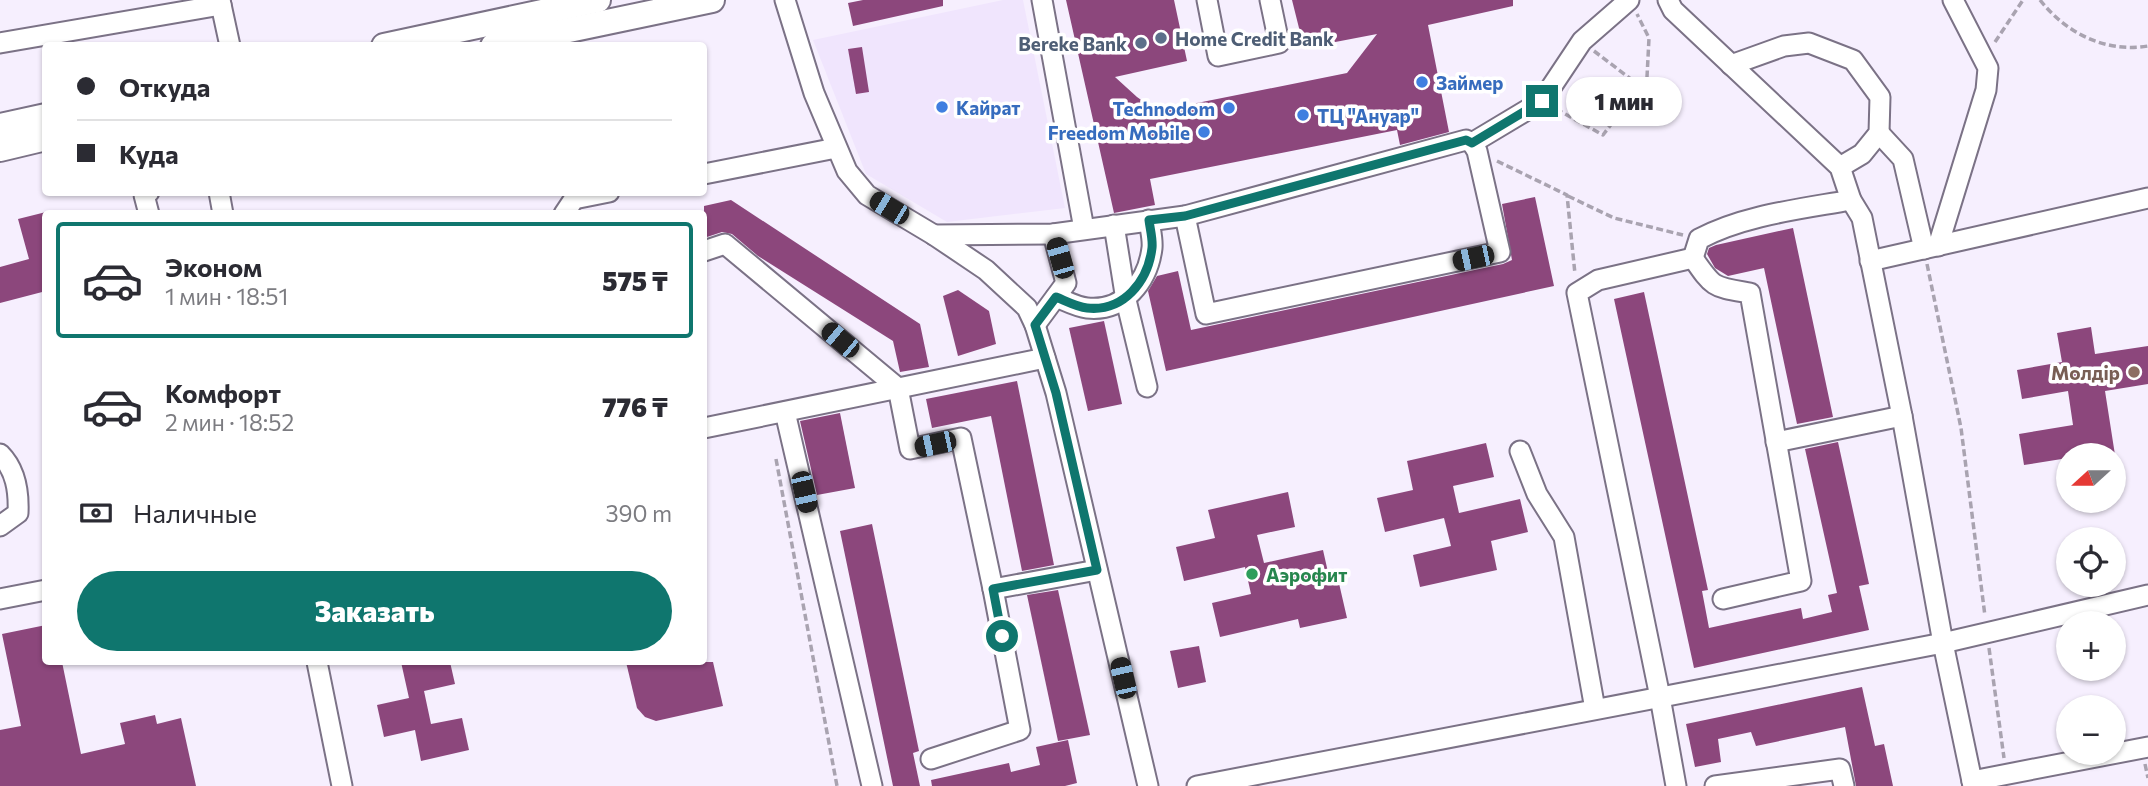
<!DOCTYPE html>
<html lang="ru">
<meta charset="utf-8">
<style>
body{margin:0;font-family:Commissioner,sans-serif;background:#f7f7f7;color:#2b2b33;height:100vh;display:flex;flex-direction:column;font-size:26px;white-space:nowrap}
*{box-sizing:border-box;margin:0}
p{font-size:23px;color:#7c7c81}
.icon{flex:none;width:38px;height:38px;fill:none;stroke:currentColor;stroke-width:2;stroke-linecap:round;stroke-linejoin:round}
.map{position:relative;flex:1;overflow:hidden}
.sheet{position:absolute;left:42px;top:210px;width:665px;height:455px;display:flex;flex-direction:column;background:#fff;border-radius:7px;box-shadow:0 2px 5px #0004}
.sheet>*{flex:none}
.hud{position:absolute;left:42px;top:42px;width:665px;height:154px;border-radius:7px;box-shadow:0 2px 5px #0004;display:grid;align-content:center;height:154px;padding:0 35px;background:#fff}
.needle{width:46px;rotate:249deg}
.buttons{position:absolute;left:2056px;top:443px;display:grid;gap:14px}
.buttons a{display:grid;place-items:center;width:70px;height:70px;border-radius:50%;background:#fff;box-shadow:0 2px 5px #0004;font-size:35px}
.end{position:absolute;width:32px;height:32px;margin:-16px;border:9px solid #0f766e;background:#fff;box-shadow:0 0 0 4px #fff}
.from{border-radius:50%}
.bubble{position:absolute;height:49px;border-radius:24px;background:#fff;box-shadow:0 2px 5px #0004;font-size:23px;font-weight:800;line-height:49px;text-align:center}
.car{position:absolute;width:21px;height:42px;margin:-21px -10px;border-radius:9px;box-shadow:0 0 5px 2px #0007;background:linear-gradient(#222 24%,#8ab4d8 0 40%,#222 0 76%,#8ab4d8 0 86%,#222 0)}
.hud b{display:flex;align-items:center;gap:24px;height:66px;font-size:26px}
.hud b+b{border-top:2px solid #e1e1e2}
.hud i{width:18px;height:18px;background:#2b2b33}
ul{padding:12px 0 0;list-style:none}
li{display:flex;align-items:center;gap:21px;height:116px;margin:0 14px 10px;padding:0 21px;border:4px solid transparent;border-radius:7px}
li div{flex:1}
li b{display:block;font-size:26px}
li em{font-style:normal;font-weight:800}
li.current{border-color:#0f766e}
li>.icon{width:63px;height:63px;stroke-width:1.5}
.pay{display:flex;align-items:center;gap:18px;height:77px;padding:0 35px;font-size:26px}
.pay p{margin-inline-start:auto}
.button{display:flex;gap:14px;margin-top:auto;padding:14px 35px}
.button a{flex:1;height:80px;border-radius:42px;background:#0f766e;color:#fff;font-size:28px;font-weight:800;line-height:80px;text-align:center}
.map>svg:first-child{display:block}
.built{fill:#f0e5fd}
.building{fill:#8c477c}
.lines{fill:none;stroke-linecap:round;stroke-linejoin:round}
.minor-casing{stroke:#7b7286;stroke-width:23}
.major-casing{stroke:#7b7286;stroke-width:28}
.path{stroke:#a9a3b0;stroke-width:3.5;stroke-dasharray:7 3.5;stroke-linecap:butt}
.minor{stroke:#fff;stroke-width:19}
.major{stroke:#fff;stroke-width:24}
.route{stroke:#0f766e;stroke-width:9}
.service-dot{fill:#5c6f8a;stroke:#fff;stroke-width:2.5}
.shop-dot{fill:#3f7fe0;stroke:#fff;stroke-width:2.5}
.education-dot{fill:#8d6e63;stroke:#fff;stroke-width:2.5}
.leisure-dot{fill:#2e9e5b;stroke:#fff;stroke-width:2.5}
.labels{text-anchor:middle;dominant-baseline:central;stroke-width:7;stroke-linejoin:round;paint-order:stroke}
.service-label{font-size:19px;font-weight:bold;fill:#4e5e75;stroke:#fff;text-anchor:start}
.shop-label{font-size:19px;font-weight:bold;fill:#366cbe;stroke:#fff;text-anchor:start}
.education-label{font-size:19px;font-weight:bold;fill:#785e54;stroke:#fff;text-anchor:end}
.leisure-label{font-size:19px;font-weight:bold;fill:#27864d;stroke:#fff;text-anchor:start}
</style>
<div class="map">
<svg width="2148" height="786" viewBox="0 0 2148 786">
<rect width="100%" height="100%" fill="#f6effe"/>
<polygon class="built" points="1003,0 1023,0 1065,208 947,222 866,174 813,40"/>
<g class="building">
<polygon points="863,0 943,0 943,6 853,26 848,3"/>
<polygon points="1066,0 1174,0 1187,61 1115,77 1137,97 1157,111 1347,73 1377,34 1304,48 1292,0 1513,0 1513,6 1428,25 1449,132 1400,145 1397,130 1150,179 1155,205 1114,213"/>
<polygon points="862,47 869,92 856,94 848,49"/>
<polygon points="1535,197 1554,286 1166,371 1148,291 1157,276 1178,271 1191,330 1503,264 1512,260 1502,204"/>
<polygon points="731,200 920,324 929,367 900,372 893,341 758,256 732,234 722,232 704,238 704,206"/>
<polygon points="46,212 46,291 0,303 0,267 29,259 18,219"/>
<polygon points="1793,228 1833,417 1797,424 1764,268 1728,276 1715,268 1707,254 1709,248 1716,245"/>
<polygon points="958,290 989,311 996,344 958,356 943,296"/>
<polygon points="1644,292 1708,590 1702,591 1709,628 1801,608 1803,619 1832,612 1828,595 1837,593 1805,449 1838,442 1869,584 1859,586 1869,630 1694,668 1614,299"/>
<polygon points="1104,321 1122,404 1088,411 1069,328"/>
<polygon points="2091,327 2095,354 2148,346 2148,384 2105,391 2115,455 2068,455 2068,458 2024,465 2019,434 2073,425 2068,391 2022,399 2017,370 2062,362 2057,333"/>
<polygon points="1017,381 1054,565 1022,571 991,416 932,428 926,399"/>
<polygon points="840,413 855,488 817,495 800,421"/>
<polygon points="1486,443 1494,477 1453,486 1459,513 1520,499 1528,532 1491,541 1497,570 1420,587 1413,555 1451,546 1444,518 1385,532 1377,498 1413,490 1407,461"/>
<polygon points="1288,492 1295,527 1257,535 1264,563 1323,550 1330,581 1338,579 1347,618 1300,628 1298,619 1220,637 1212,603 1251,594 1245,567 1184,581 1176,547 1215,538 1208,510"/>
<polygon points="872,524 919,751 913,753 920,786 893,786 840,531"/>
<polygon points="1058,590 1090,735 1058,741 1027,595"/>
<polygon points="46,625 46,662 62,662 81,754 125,744 120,723 155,715 157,724 181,718 196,786 0,786 0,730 21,726 2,634"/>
<polygon points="1199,646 1206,682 1178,688 1170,651"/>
<polygon points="401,662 450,662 455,684 424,691 431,724 462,718 469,750 421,761 415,730 384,737 377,705 409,698"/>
<polygon points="626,662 713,662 723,706 656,721 645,717 637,708"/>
<polygon points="1862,687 1875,746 1884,744 1893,786 1856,786 1845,727 1756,746 1751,732 1718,739 1721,762 1695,767 1686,724"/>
<polygon points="1068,740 1077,783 1065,786 932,786 931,780 1009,763 1011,772 1040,765 1036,747"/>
</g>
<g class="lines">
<g class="minor-casing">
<g id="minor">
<polyline points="220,0 230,46"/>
<polyline points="785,0 814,93 847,171 867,195 934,235 986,270 1027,308 1035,325 1056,393 1148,786"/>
<polyline points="1042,0 1084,229"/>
<polyline points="1207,0 1218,56 1279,43 1270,0"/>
<polyline points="1668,0 1673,10 1840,167 1851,200 1862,218 1902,416 1943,643 1973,786"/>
<polyline points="0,43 221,5"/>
<polyline points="1731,65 1784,46 1809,43 1853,60 1880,97 1879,133 1862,154 1840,167"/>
<polyline points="1879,133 1903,159 1924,249"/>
<polyline points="704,174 836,148"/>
<polyline points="219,192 223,214"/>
<polyline points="149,214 144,195 149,192"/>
<polyline points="564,214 574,199 609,192"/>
<polyline points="1185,216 1206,314 1500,252 1477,151 1472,143"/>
<polyline points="1114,225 1126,300 1147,387"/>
<polyline points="934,235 1053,234 1185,216 1466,140 1472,143 1542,101 1582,41 1629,0"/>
<polyline points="1938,246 1986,90 1988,68 1953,0"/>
<polyline points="704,251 725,244 898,388 910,449 961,438 993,589 1097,570"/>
<path d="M 1693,258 C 1714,289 1714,287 1750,293 L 1801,581 L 1723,599"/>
<polyline points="1870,261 2148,198"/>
<path d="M 1056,297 C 1066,301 1077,307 1087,308 C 1124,312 1148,281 1152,248 C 1153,239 1150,229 1149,220"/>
<polyline points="1035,325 1066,283 1053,234"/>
<polyline points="785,412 872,786"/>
<polyline points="704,428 1045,358"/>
<polyline points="1776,442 1902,416"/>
<polyline points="1520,451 1537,494 1564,537 1595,709"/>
<path d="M 0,454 C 16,470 19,491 18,513 L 0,526"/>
<polyline points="0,599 46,590"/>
<polyline points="317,662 342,786"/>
<polyline points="931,759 1020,730 993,589"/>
<polyline points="1972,781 2148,747"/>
<polyline points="1197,786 1943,643 2148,595"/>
<path d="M 1676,786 L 1660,697 L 1577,293 L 1598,280 L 1693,258 L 1699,239 C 1744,215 1801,209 1851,200"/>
<polyline points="1715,786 1840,769 1844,786"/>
</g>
</g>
<g class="major-casing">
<g id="major">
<polyline points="384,46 598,0"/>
<polyline points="493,46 712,0"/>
<polyline points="0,126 46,116"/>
<polyline points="0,149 46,138"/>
</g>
</g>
<g class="path">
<path d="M 2040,0 C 2066,33 2105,53 2148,46"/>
<polyline points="1995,42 2023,0"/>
<polyline points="1594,51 1640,86"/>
<polyline points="1556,109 1603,135 1647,77 1649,38 1637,14"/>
<polyline points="1497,161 1567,195 1575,274"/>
<polyline points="1568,196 1614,218 1683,235"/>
<polyline points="1927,264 1961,428 1985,616"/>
<polyline points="776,459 837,786"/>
<polyline points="1989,648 2004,758"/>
<polyline points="2145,764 2148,778"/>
</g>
<use href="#minor" class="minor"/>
<use href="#major" class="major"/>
</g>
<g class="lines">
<path class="route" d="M 1002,636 L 993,589 L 1097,570 L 1056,393 L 1035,325 L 1056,297 C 1066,301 1077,307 1087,308 C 1124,312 1148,281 1152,248 C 1153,239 1150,229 1149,220 L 1185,216 L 1466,140 L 1472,143 L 1542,101"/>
</g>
<g class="service-dot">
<circle cx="1161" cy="38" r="7"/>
<circle cx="1141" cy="43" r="7"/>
</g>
<g class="shop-dot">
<circle cx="1422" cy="82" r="7"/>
<circle cx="942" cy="107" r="7"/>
<circle cx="1229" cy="108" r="7"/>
<circle cx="1303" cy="115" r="7"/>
<circle cx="1204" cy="132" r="7"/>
</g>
<circle class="education-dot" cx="2134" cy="372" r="7"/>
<circle class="leisure-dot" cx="1252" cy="574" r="7"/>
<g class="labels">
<g class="service-label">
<text x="1175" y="38">Home Credit Bank</text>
<text x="1127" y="43" text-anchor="end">Bereke Bank</text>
</g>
<g class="shop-label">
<text x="1436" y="82">Займер</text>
<text x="956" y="107">Кайрат</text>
<text x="1215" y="108" text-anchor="end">Technodom</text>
<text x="1317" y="115">ТЦ "Ануар"</text>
<text x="1190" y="132" text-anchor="end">Freedom Mobile</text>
</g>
<g class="education-label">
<text x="2120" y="372">Молдiр</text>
</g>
<g class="leisure-label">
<text x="1266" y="574">Аэрофит</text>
</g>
</g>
</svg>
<div class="buttons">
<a><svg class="needle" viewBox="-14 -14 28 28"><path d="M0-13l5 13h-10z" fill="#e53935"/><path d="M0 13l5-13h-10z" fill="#7c7c81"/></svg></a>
<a><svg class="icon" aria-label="locate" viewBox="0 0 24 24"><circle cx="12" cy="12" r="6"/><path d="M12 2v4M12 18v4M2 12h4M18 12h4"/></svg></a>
<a>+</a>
<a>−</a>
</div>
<i class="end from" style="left:1002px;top:636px"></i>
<i class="end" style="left:1542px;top:101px"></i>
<div class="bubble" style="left:1566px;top:77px;width:116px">1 мин</div>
<i class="car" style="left:889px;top:208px;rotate:301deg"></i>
<i class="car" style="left:1060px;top:258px;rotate:344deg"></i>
<i class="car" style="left:1473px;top:258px;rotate:258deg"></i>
<i class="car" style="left:840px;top:340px;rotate:310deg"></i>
<i class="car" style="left:935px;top:444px;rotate:258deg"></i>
<i class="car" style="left:804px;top:492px;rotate:167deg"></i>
<i class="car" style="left:1123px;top:678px;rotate:347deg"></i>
<div class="hud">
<b><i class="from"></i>Откуда</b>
<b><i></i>Куда</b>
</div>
<section class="sheet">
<ul>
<li class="current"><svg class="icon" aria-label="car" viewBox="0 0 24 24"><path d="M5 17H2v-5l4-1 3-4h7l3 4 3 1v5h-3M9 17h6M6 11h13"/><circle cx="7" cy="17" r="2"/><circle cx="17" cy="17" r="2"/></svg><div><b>Эконом</b><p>1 мин · 18:51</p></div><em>575 ₸</em></li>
<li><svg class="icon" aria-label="car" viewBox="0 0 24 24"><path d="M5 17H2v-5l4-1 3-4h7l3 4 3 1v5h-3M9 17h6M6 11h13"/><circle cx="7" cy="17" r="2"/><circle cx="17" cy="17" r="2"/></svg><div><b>Комфорт</b><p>2 мин · 18:52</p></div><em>776 ₸</em></li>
</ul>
<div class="pay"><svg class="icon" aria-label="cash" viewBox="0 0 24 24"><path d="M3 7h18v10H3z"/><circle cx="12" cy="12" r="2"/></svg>Наличные<p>390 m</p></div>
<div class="button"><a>Заказать</a></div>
</section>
</div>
